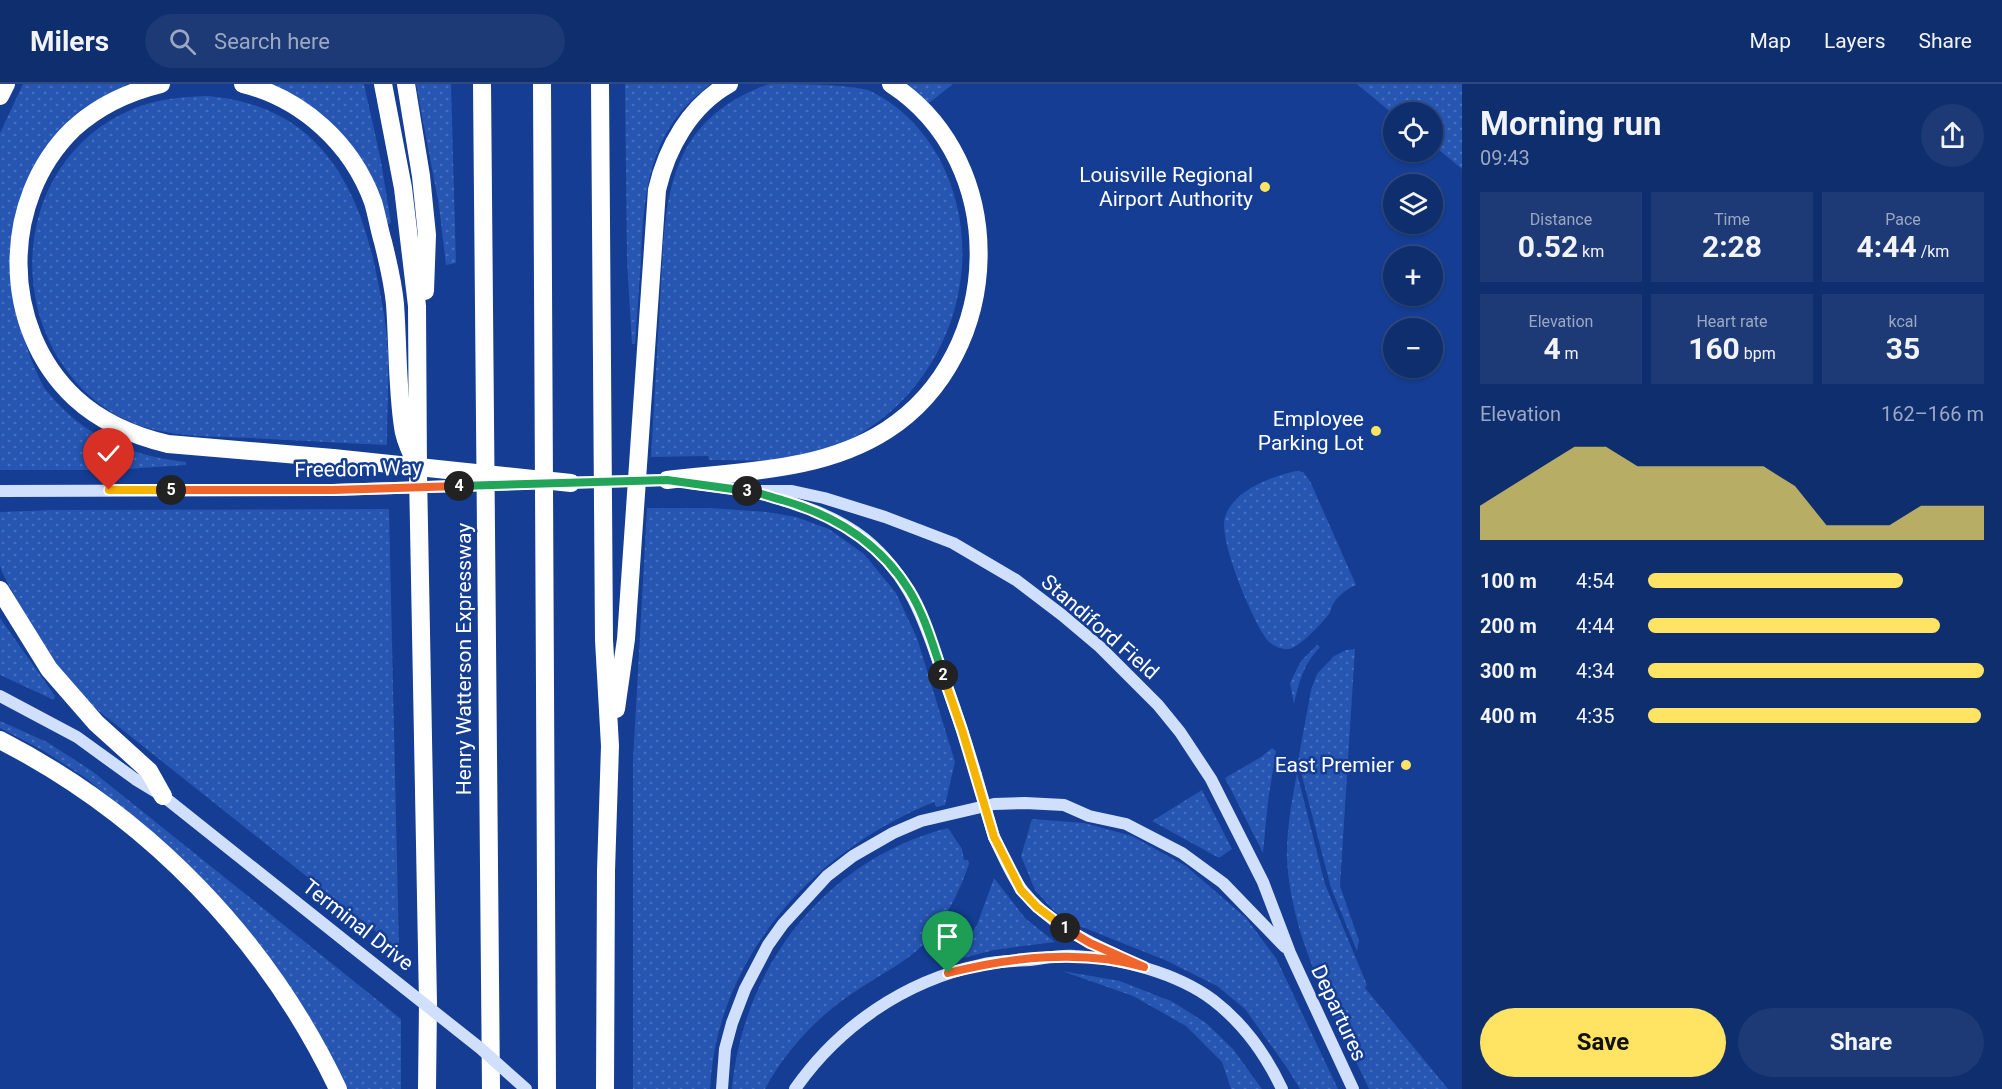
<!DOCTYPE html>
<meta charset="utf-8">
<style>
body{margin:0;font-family:Roboto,sans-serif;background:#1d3a76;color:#f1f3f6;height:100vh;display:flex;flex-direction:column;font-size:22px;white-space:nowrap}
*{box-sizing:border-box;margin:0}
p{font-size:20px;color:#9ba8c2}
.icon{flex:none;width:33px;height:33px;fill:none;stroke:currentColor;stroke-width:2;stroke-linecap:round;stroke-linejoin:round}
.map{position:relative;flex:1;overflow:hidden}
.side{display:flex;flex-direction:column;background:#0f2e6e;width:540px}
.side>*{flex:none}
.tools{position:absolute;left:1383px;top:18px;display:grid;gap:12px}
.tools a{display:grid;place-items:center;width:60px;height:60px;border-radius:50%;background:#0f2e6e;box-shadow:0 2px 4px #0004,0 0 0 2px #2f4a81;font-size:30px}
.pin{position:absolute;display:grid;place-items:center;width:51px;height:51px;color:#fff;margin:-62px -26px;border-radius:50% 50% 50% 0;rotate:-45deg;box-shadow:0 0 6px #0007}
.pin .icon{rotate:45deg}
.km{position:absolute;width:30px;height:30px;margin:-15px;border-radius:50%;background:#222;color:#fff;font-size:16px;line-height:30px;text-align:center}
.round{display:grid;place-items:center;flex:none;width:63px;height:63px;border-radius:32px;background:#1d3a76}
.headline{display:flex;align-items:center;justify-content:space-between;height:102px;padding:0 18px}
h1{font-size:33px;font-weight:700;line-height:45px}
.stats{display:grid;grid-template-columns:repeat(3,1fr);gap:9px;height:102px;padding:6px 18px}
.stats div{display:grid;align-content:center;border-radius:0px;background:#1d3a76;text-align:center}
.stats b{font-size:30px;font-weight:700}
.stats small{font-size:16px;font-weight:400}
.stats p{font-size:16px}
.chart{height:168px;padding:12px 18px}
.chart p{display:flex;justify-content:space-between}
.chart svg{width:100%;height:108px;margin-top:6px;fill:#ffe362;opacity:.7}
.button{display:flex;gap:12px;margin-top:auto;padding:12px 18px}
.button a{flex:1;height:69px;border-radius:36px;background:#ffe362;color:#111;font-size:24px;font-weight:700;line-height:69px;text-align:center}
.button a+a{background:#1d3a76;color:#f1f3f6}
ul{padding:0 18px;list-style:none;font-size:20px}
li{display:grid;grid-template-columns:96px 72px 1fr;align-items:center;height:45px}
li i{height:15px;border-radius:8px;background:#ffe362}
header{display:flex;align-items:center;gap:36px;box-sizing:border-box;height:84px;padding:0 30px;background:#0f2e6e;border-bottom:2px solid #2f4a81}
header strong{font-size:28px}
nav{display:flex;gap:33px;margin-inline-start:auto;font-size:21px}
.search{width:420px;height:54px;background:#1d3a76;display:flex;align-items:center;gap:15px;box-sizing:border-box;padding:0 21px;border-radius:33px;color:#9ba8c2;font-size:22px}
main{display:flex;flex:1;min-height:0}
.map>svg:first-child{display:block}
.grass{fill:url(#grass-dots)}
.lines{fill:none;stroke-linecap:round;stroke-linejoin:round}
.secondary{stroke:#d0dffc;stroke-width:12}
.motorway{stroke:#fff;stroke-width:18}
.secondary-bridge{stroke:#d0dffc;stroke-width:12}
.motorway-bridge{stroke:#fff;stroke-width:18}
.split-1-casing{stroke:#fff;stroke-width:12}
.split-2-casing{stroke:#fff;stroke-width:12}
.split-3-casing{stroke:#fff;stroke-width:12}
.split-4-casing{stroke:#fff;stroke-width:12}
.split-5-casing{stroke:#fff;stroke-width:12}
.split-6-casing{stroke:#fff;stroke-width:12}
.split-1{stroke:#f0652b;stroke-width:8}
.split-2{stroke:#f5b400;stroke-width:8}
.split-3{stroke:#22a559;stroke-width:8}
.split-4{stroke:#22a559;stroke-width:8}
.split-5{stroke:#f0652b;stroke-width:8}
.split-6{stroke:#f5b400;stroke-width:8}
.poi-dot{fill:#ffe362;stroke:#143d93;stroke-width:2}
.labels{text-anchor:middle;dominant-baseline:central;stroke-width:5;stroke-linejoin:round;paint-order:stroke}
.poi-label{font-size:21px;fill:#fff;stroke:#143d93;text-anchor:end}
.street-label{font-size:21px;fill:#fff;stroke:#143d93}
</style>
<header>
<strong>Milers</strong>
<div class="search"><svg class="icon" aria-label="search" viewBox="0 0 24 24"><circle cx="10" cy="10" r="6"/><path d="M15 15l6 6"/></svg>Search here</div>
<nav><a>Map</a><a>Layers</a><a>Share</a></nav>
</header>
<main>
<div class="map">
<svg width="1462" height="1005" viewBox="0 0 1462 1005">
<defs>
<pattern id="grass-dots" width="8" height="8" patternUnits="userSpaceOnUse" patternTransform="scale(1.5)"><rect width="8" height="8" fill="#2656b2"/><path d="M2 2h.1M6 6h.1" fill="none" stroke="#476fbe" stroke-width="1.8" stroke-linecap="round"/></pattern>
</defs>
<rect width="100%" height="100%" fill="#143d93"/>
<g class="grass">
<path d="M23,0H128C108,10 87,20 70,35C0,106 0,222 45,305C59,322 76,339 96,350C124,366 154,375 186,378V381L113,386H0V49Z"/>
<path d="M271,0H364L381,77L391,139L388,140C369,72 335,30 271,0Z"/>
<polygon points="416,0 451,0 456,179 446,181 439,122"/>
<path d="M625,0H711C649,45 644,106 641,177C639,204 637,232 635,260H632L627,178Z"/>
<path d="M769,0C798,0 841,0 868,6C899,20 923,45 939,74C993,175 950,306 847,357C834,364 810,372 795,374C771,378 735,376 709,376L708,372L651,373C654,321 657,269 660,218C666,121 661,39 769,0Z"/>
<polygon points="887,0 953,0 929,19"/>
<polygon points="1357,0 1462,0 1462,85 1433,61 1432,28 1393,30"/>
<path d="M206,12C316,20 360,99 378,198C383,222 387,246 388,270C389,300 387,331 387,361C341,359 296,356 251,354C206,352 158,354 118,332C0,265 2,78 135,24C158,15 181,13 206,12Z"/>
<path d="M1296,387L1303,388L1310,397L1356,501C1348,504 1336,513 1332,522C1331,524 1331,527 1329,530C1324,537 1298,565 1289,565C1281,566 1273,562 1268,557C1253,538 1218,456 1225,433C1234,406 1270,393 1296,387Z"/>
<path d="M647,424H710L767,428L796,433L829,445L864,470L896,509L917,554L955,678L945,721L936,723L934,718C815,766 717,872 710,1005H633V676Z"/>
<polygon points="389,425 399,866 90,620 53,576 16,515 2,488 0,482 0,428 52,426"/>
<polygon points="0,534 55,612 54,616 0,591"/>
<path d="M1317,561L1320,563C1304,580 1299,597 1294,620L1290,599L1301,577Z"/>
<polygon points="1355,565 1340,802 1359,857 1357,867 1331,804 1298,677 1311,606 1317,590 1334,572 1346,566"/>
<polygon points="0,637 47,658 92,687 401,935 401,1005 346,1005 327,967 141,740 87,695 44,667 0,644"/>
<polygon points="1272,664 1276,667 1268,717 1263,769 1225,694 1261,673"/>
<path d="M1297,689L1325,800L1367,901L1365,904L1448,1005H1369C1335,931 1292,859 1287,776C1286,747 1292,717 1297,689Z"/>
<polygon points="1202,706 1232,765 1219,774 1152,737"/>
<polygon points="1032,735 1084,739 1132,752 1186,782 1246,834 1276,874 1338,1005 1300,1005 1287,984 1245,925 1217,902 1165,876 1072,839 1054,827 1035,806 1021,772"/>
<path d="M948,744L962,765L964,776H968L969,780C959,809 945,837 924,860C906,878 880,891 859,905C821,929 786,965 765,1005H732C743,881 827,775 948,744Z"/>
<polygon points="994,794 1025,834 1055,858 994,866 940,880 962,863 977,841"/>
<polygon points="1062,887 1120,897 1173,918 1206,939 1233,965 1262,1005 1231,1005 1222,978 1186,942 1133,912"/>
</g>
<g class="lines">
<g class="secondary">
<polyline points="689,399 752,407 792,407 824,414 885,433 953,459 1016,496 1062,531 1100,563 1158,621 1180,648 1211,695 1263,798 1290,869 1353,1005"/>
<polyline points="0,407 333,406"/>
<path d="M766,411C801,421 836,432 865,455C910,492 925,538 943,591C955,624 966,657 976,691"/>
<polyline points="0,612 77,653 135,695 163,712 350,861"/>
<path d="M994,753C1003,771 1011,792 1023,807C1047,838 1084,856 1119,872"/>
<polyline points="722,1005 725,965 732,939 745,905 768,861 783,840 827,792 853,772 893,749 921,737 994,720 1025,719 1064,721 1089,732 1126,740 1182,769 1223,799 1285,863"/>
<path d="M795,1005C839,942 905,897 980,881C996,877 1014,877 1030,876C1045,874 1060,871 1075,872C1120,874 1177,889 1213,916C1243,939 1266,971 1282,1005"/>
</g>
<g class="motorway">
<path d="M161,0C128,8 98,22 73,45C0,116 0,244 75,314C101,338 134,352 168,360L333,374"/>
<path d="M243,0C303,15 352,60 373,118C377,131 379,145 383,158C388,178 393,199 395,220C398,261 397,303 403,343C404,353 409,364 413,373"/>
<polyline points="383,0 403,104 417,222 418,389 428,919 427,1005"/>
<polyline points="406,0 421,92 427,151 425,207"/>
<polyline points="482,0 491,1005"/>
<polyline points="542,0 547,1005"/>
<polyline points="600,0 604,556 610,662 606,787 605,1005"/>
<polyline points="0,12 6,0"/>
<path d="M667,396C741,387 822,388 887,346C1006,269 1011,78 891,0"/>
<polyline points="0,506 49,585 96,639 149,687 163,712"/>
<path d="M616,625L626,555L657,106C667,63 690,22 729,0"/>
<path d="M0,656C148,732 267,855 338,1005"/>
</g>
<g class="secondary-bridge">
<polyline points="565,399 667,396"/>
<polyline points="333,406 515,400"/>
<polyline points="976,691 994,753"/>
<polyline points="350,861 480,964 526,1005"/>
</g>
<polyline class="motorway-bridge" points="333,374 571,399"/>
</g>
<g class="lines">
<defs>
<path id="split-1" d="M948,889C1010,873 1083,865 1144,883L1090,859L1065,844"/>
<polyline id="split-2" points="943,591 962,646 994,753 1021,806 1037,823 1065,844"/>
<path id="split-3" d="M747,407C759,408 770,413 782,416C834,431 880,459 909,506C925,532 933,562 943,591"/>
<polyline id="split-4" points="459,402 667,396 747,407"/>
<polyline id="split-5" points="171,406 333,406 459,402"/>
<polyline id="split-6" points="109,406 171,406"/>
</defs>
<use href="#split-1" class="split-1-casing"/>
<use href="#split-2" class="split-2-casing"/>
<use href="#split-3" class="split-3-casing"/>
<use href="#split-4" class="split-4-casing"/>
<use href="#split-5" class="split-5-casing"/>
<use href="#split-6" class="split-6-casing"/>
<use href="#split-1" class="split-1"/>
<use href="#split-2" class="split-2"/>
<use href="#split-3" class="split-3"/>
<use href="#split-4" class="split-4"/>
<use href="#split-5" class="split-5"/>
<use href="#split-6" class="split-6"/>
</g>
<g class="poi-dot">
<circle cx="1265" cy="103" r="6"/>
<circle cx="1376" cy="347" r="6"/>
<circle cx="1406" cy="681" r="6"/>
</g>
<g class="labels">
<g class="poi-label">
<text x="1253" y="91">Louisville Regional<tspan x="1253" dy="24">Airport Authority</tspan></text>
<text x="1364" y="335">Employee<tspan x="1364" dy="24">Parking Lot</tspan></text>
<text x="1394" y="681">East Premier</text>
</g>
<g class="street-label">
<text transform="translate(358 385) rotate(-1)">Freedom Way</text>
<text transform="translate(1100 543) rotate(41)">Standiford Field</text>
<text transform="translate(464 575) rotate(-90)">Henry Watterson Expressway</text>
<text transform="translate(358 841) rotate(38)">Terminal Drive</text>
<text transform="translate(1339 929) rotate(65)">Departures</text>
</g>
</g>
</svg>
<div class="tools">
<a><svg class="icon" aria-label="locate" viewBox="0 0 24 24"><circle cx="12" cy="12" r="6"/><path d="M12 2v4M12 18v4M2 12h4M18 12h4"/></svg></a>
<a><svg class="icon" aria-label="layers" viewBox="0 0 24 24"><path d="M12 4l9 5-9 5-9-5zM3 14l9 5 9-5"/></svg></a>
<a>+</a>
<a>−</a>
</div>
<div class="pin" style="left:948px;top:889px;background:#1e9e55"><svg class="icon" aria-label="arrive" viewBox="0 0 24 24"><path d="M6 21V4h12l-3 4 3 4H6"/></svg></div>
<div class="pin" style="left:109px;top:406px;background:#d93025"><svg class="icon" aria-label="check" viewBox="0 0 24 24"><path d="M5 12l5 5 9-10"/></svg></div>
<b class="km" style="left:1065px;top:844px">1</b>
<b class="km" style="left:943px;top:591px">2</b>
<b class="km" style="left:747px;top:407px">3</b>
<b class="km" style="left:459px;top:402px">4</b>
<b class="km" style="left:171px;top:406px">5</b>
</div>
<section class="side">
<div class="headline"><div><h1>Morning run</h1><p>09:43</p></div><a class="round"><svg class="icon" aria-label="share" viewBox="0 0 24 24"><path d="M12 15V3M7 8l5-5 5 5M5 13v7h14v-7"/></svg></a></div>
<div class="stats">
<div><p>Distance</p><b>0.52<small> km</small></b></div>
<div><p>Time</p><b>2:28</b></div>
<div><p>Pace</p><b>4:44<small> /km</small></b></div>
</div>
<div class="stats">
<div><p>Elevation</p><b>4<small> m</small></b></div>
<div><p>Heart rate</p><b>160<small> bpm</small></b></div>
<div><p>kcal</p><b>35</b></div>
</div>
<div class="chart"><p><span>Elevation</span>162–166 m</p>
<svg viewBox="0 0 160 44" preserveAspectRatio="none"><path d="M0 44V30L10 22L20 14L30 6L40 6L50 14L60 14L70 14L80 14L90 14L100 22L110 38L120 38L130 38L140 30L150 30L160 30V44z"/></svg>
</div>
<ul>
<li><b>100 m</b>4:54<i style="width:76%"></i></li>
<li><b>200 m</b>4:44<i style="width:87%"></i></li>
<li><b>300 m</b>4:34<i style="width:100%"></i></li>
<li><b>400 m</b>4:35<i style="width:99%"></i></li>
</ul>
<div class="button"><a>Save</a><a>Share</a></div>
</section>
</main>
